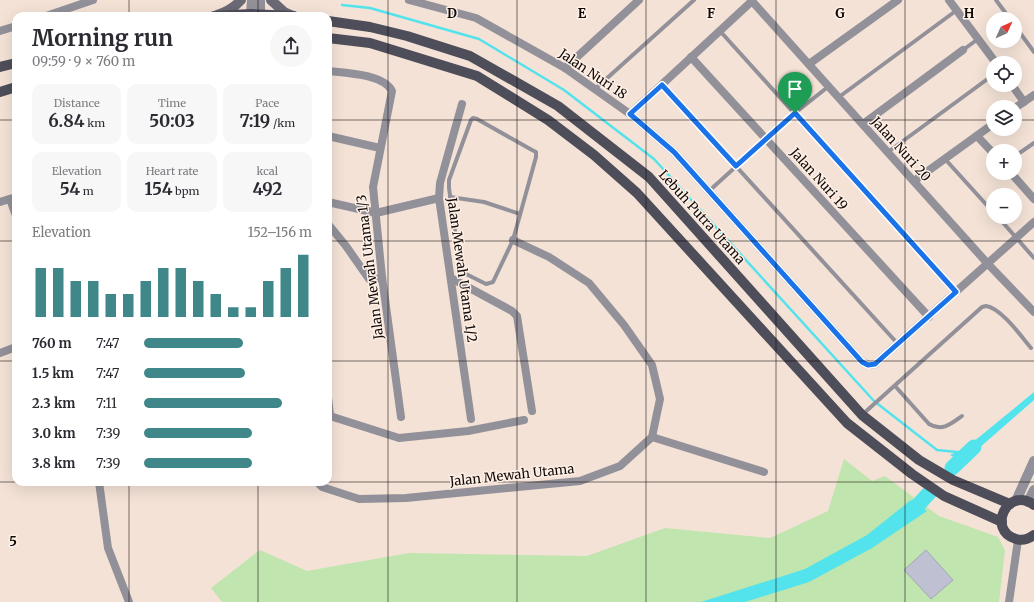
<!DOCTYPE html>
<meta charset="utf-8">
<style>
body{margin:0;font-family:Merriweather,serif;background:#f7f7f7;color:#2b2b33;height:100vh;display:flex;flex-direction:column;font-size:15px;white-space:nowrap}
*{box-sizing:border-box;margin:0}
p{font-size:13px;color:#7c7c81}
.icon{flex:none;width:22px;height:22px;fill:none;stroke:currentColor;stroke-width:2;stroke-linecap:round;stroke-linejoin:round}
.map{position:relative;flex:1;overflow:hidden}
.drawer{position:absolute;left:12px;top:12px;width:320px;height:474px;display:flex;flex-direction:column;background:#fff;border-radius:12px;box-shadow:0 4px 16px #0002}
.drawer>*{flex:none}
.needle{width:26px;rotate:45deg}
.buttons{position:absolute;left:986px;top:12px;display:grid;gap:8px}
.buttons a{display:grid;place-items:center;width:36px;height:36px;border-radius:50%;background:#fff;box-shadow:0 4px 16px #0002;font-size:20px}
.pin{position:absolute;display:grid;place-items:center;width:34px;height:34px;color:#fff;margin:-41px -17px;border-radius:50% 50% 50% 0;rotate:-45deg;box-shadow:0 0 4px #0007}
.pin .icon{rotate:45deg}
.round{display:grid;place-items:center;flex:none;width:42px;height:42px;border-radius:21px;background:#f7f7f7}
.summary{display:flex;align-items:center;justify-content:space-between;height:68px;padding:0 20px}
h1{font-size:22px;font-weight:700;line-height:30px}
.metrics{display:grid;grid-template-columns:repeat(3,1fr);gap:6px;height:68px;padding:4px 20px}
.metrics div{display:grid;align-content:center;border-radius:10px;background:#f7f7f7;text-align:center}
.metrics b{font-size:17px;font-weight:700}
.metrics small{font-size:11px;font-weight:400}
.metrics p{font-size:11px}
.chart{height:112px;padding:8px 20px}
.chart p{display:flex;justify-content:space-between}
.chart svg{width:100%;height:72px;margin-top:4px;stroke:#3f8789;stroke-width:6}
ul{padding:0 20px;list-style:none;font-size:13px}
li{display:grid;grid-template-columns:64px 48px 1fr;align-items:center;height:30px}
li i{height:10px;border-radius:5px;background:#3f8789}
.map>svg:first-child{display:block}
.green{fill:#c0e5ae}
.water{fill:#52e3ed}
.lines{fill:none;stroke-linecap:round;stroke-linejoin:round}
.stream{stroke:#52e3ed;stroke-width:2.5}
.river{stroke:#52e3ed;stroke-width:15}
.building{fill:#bfc1d3;stroke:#a4a6b7}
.service{stroke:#929199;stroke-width:4}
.minor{stroke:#929199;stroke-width:8}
.tertiary{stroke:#929199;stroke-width:10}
.secondary{stroke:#6a6974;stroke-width:10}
.primary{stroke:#4e4d5a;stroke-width:10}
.route-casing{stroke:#fff;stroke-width:8}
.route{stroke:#1a73e8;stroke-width:5}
.grid{fill:none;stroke:#100a07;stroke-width:1;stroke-opacity:0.55}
.labels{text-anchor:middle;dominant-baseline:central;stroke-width:3;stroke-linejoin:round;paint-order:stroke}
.street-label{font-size:13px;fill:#100a07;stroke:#fff0e7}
.grid-label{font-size:13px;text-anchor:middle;font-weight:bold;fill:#100a07;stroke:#fff0e7;stroke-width:3;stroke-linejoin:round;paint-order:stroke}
</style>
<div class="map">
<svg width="1034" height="602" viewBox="0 0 1034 602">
<rect width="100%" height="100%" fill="#f4e2d6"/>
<polygon class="green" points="844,459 872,481 885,476 939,516 998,537 1005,550 999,602 222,602 211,588 260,550 307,571 409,553 587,556 665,528 770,538 828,511"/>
<g class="water">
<polygon points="1034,392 1034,400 963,462 950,455 967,447"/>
<polygon points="911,500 927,511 872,548 809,582 745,602 701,602 805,569 867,535"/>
</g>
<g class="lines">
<polyline class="stream" points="342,5 370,8 479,39 564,90 654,159 874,401 937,450 957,452 959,454"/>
<g class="river">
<polyline points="952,468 974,447"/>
<polyline points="902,517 918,505 930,492"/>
</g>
</g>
<polygon class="building" points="926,550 953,580 931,599 904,570"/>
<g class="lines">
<g class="service">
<polyline points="996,0 1010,19"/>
<polyline points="1015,26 1034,52"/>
<polyline points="720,31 956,292"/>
<polyline points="963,50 978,39"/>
<polyline points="662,85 898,344"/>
<polyline points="595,89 694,0"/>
<polyline points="839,97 957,10"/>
<polygon points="473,118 477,119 532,150 536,152 536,157 513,240 493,282 486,284 464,273 460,267 449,188 449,180 471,120"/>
<polyline points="888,152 993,75"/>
<polyline points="1015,156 1034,143"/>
<polyline points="945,159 993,212"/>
<polyline points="709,191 795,113 829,86"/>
<polyline points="450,197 484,202 520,214"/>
<polyline points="998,217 1034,258"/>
<path d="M895,386L929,424C942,432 951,424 962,416"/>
<path d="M863,414L982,307L986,306C1001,308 1021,336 1031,348"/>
</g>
<g class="minor">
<polyline points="409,0 476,18 565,68 630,114 674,152 862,362 869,365 875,364 1034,222"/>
<polyline points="751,0 988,264 1034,312"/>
<polyline points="949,0 996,63"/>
<polyline points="46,16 93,0"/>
<polyline points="0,31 16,26"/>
<polyline points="691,57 929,317"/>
<polyline points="809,64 898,0"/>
<polyline points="565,68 639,0"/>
<path d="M328,71C346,73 383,74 392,91L373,187L382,277L401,417"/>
<polyline points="1012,85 1024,102"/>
<polyline points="462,104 440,183 439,198 471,419"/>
<polyline points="1015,108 1034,95"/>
<polyline points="630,114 752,1"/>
<polyline points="863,124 963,50"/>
<polyline points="328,136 380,148"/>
<polyline points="977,136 993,153"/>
<polyline points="1011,173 1034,199"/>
<polyline points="914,181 993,124"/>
<polyline points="10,199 16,216"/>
<polyline points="0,202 16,197"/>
<polyline points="328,202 376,213 439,198"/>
<polyline points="328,224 346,246 369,279 374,280 382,277"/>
<polyline points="451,278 512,311 517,316 532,411"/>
<polyline points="0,353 16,347"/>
<polyline points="328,397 330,415 333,417 399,438 468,431 524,420"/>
<polyline points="652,437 764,472"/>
<polyline points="99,482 108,548 129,602"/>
<polyline points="317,482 322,487 359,499 406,498 580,481 620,466 652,437 660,399 652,365 624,325 589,283 549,257 513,240"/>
<polyline points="1009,602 1018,540"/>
</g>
<g class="tertiary">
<polyline points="251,14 252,0"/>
<polyline points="260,15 260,0"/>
<polyline points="1016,501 1034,461"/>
<polyline points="1028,502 1034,490"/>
</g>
<g class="secondary">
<polyline points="271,0 284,12 293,16"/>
<path d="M217,15C227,12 234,8 241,0"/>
</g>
<g class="primary">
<polyline points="214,16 251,14 294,16"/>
<polyline points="328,21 370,27 407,36 470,56 558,106 649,177 862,415 919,460 953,480 1010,504"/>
<polyline points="328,38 370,43 477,76 548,120 594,155 637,193 847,423 912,474 944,496 1002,522"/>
<polyline points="0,67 16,63"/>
<polyline points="0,92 16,87"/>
<path d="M1034,505C1008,485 986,530 1016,539C1023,541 1029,539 1034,535"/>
</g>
</g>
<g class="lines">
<defs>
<polygon id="route" points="662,85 736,166 795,113 956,292 875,364 868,365 862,362 674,152 630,114"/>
</defs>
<use href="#route" class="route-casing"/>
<use href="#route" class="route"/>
</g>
<path class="grid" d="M129,0V16M258,0V16M388,0V602M517,0V602M646,0V602M776,0V602M905,0V602M0,120H16M328,120H993M1015,120H1034M0,241H16M328,241H1034M0,361H16M328,361H1034M0,482H16M129,482V602M258,482V602M328,482H1034"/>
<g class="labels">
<g class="street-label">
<text transform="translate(593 74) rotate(34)">Jalan Nuri 18</text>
<text transform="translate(901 149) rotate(48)">Jalan Nuri 20</text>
<text transform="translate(819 179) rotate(48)">Jalan Nuri 19</text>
<text transform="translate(702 217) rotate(48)">Lebuh Putra Utama</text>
<text transform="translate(370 267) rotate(-97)">Jalan Mewah Utama 1/3</text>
<text transform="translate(462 270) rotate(82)">Jalan Mewah Utama 1/2</text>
<text transform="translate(512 475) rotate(-6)">Jalan Mewah Utama</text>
</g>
</g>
<g class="grid-label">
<text x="452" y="18">D</text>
<text x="582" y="18">E</text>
<text x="711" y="18">F</text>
<text x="840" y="18">G</text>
<text x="969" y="18">H</text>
<text x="13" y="546">5</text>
</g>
</svg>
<div class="buttons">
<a><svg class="needle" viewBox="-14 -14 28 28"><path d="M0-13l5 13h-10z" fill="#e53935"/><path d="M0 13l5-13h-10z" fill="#7c7c81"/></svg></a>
<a><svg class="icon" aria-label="locate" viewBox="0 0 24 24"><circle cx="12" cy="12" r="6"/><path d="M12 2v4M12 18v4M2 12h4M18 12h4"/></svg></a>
<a><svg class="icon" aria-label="layers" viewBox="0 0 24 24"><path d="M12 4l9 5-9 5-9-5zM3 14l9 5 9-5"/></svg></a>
<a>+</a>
<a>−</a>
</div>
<div class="pin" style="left:795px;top:113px;background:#1e9e55"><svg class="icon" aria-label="arrive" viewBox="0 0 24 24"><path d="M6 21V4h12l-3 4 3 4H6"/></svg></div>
<section class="drawer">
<div class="summary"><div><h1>Morning run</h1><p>09:59 · 9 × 760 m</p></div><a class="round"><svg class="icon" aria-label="share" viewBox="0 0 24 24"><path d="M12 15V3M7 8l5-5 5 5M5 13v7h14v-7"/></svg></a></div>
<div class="metrics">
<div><p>Distance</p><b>6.84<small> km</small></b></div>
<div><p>Time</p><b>50:03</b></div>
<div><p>Pace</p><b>7:19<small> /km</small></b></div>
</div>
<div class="metrics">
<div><p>Elevation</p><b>54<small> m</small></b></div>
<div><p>Heart rate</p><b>154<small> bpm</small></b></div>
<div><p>kcal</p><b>492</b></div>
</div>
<div class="chart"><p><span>Elevation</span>152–156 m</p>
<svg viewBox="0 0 160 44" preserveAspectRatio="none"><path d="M5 44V14M15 44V14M25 44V22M35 44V22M45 44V30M55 44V30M65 44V22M75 44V14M85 44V14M95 44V22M105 44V30M115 44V38M125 44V38M135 44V22M145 44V14M155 44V6"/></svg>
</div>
<ul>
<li><b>760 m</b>7:47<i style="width:59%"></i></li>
<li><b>1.5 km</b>7:47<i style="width:60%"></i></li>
<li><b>2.3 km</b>7:11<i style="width:82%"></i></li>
<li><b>3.0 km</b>7:39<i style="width:64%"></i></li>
<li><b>3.8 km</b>7:39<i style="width:64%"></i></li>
</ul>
</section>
</div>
